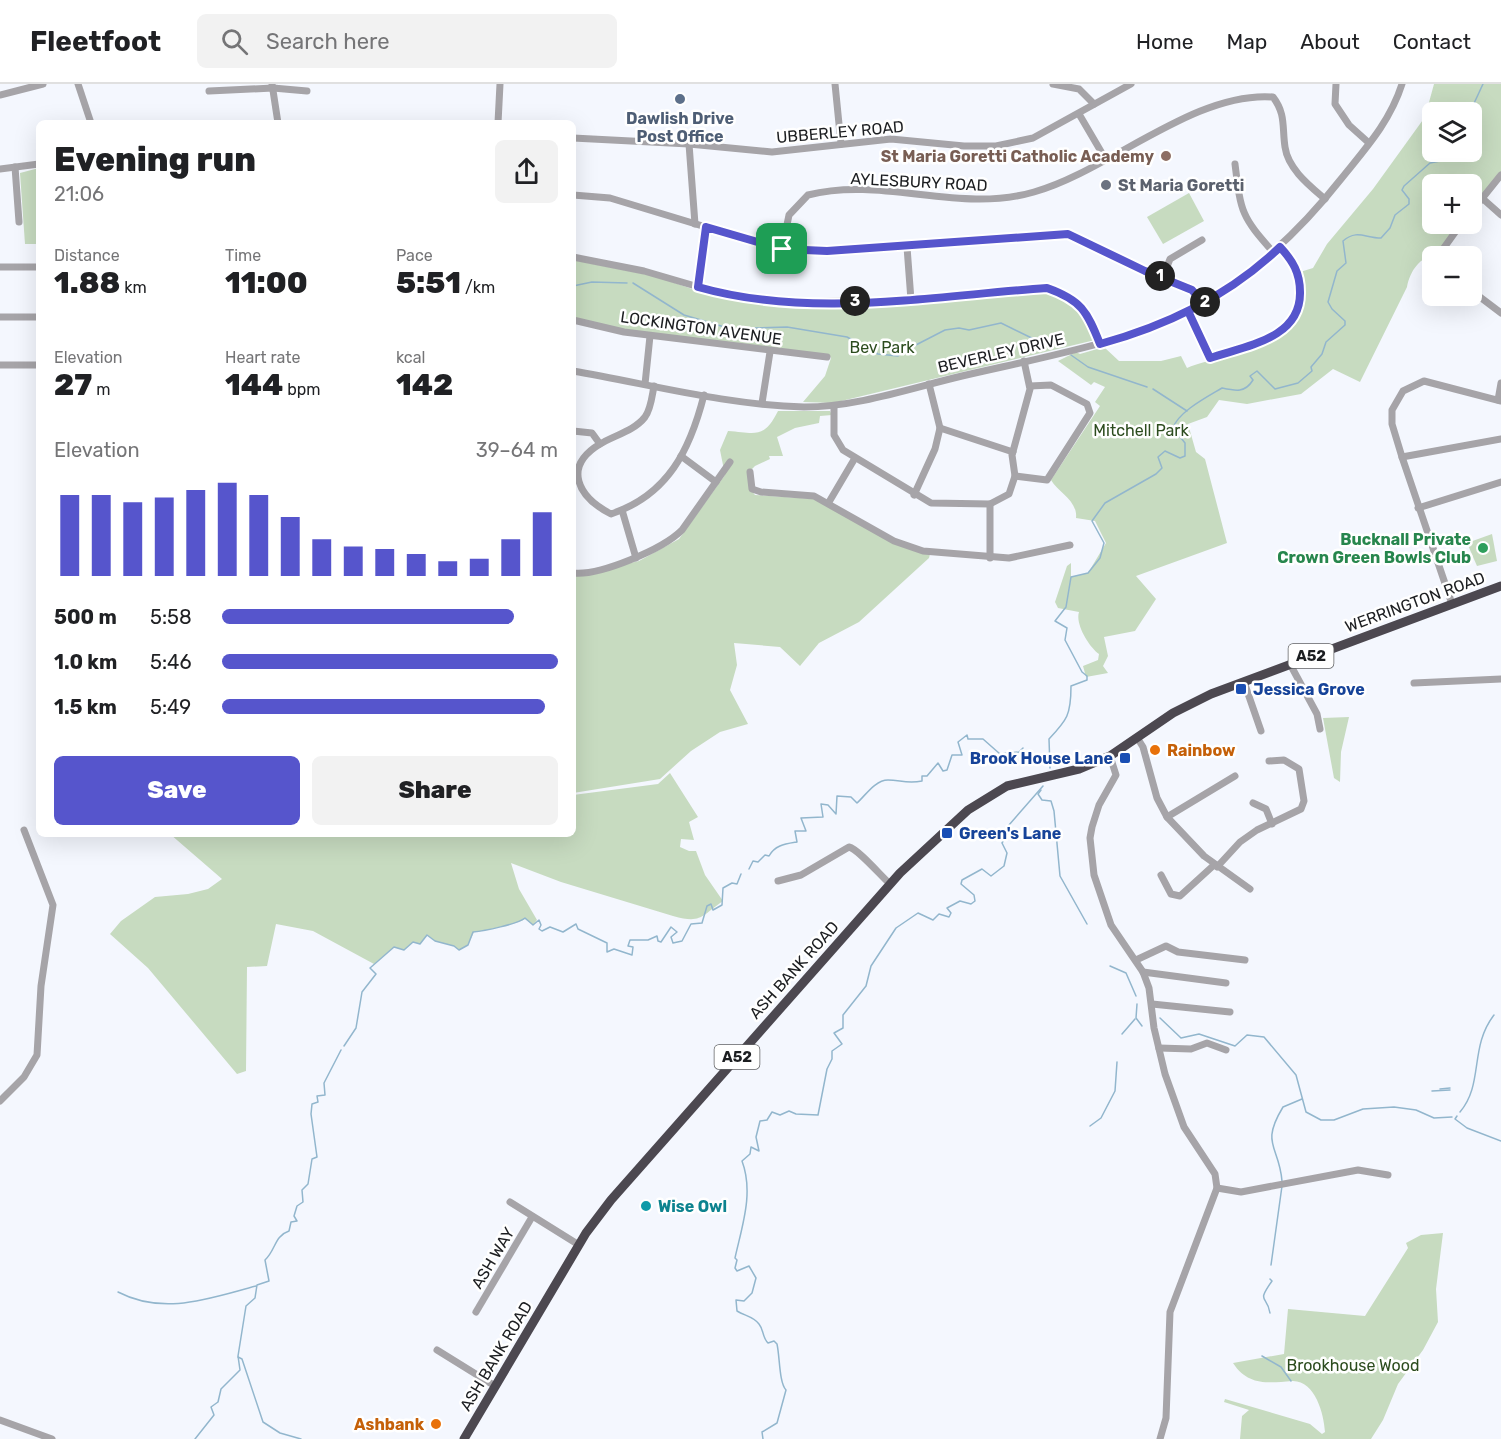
<!DOCTYPE html>
<meta charset="utf-8">
<style>
body{margin:0;font-family:Rubik,sans-serif;background:#f2f2f2;color:#202124;height:100vh;display:flex;flex-direction:column;font-size:22px;white-space:nowrap}
*{box-sizing:border-box;margin:0}
p{font-size:20px;color:#757577}
.icon{flex:none;width:33px;height:33px;fill:none;stroke:currentColor;stroke-width:2;stroke-linecap:round;stroke-linejoin:round}
.map{position:relative;flex:1;overflow:hidden}
.drawer{position:absolute;left:36px;top:36px;width:540px;height:717px;display:flex;flex-direction:column;background:#fff;border-radius:9px;box-shadow:0 6px 24px #0002}
.drawer>*{flex:none}
.tools{position:absolute;left:1422px;top:18px;display:grid;gap:12px}
.tools a{display:grid;place-items:center;width:60px;height:60px;border-radius:9px;background:#fff;box-shadow:0 6px 24px #0002;font-size:30px}
.pin{position:absolute;display:grid;place-items:center;width:51px;height:51px;color:#fff;margin:-26px;border-radius:12px;box-shadow:0 3px 9px #0006}
.km{position:absolute;width:30px;height:30px;margin:-15px;border-radius:50%;background:#222;color:#fff;font-size:16px;line-height:30px;text-align:center}
.round{display:grid;place-items:center;flex:none;width:63px;height:63px;border-radius:9px;background:#f2f2f2}
.headline{display:flex;align-items:center;justify-content:space-between;height:102px;padding:0 18px}
h1{font-size:33px;font-weight:800;line-height:45px}
.stats{display:grid;grid-template-columns:repeat(3,1fr);gap:9px;height:102px;padding:6px 18px}
.stats div{display:grid;align-content:center}
.stats b{font-size:30px;font-weight:800}
.stats small{font-size:16px;font-weight:400}
.stats p{font-size:16px}
.chart{height:168px;padding:12px 18px}
.chart p{display:flex;justify-content:space-between}
.chart svg{width:100%;height:108px;margin-top:6px;stroke:#5655cc;stroke-width:6}
.button{display:flex;gap:12px;margin-top:auto;padding:12px 18px}
.button a{flex:1;height:69px;border-radius:9px;background:#5655cc;color:#fff;font-size:24px;font-weight:800;line-height:69px;text-align:center}
.button a+a{background:#f2f2f2;color:#202124}
ul{padding:0 18px;list-style:none;font-size:20px}
li{display:grid;grid-template-columns:96px 72px 1fr;align-items:center;height:45px}
li i{height:15px;border-radius:8px;background:#5655cc}
header{display:flex;align-items:center;gap:36px;box-sizing:border-box;height:84px;padding:0 30px;background:#fff;border-bottom:2px solid #e0e0e0}
header strong{font-size:28px}
nav{display:flex;gap:33px;margin-inline-start:auto;font-size:21px}
.search{width:420px;height:54px;background:#f2f2f2;display:flex;align-items:center;gap:15px;box-sizing:border-box;padding:0 21px;border-radius:9px;color:#757577;font-size:22px}
.map>svg:first-child{display:block}
.green{fill:#c7dbc0;fill-rule:evenodd}
.lines{fill:none;stroke-linecap:round;stroke-linejoin:round}
.stream{stroke:#92b6cd;stroke-width:1.5}
.minor{stroke:#a6a4a8;stroke-width:7}
.highway{stroke:#4c4850;stroke-width:9}
.route-casing{stroke:#fff;stroke-width:12}
.route{stroke:#5655cc;stroke-width:8}
.service-dot{fill:#5c6f8a;stroke:#fff;stroke-width:2}
.education-dot{fill:#8d6e63;stroke:#fff;stroke-width:2}
.worship-dot{fill:#6b7280;stroke:#fff;stroke-width:2}
.leisure-dot{fill:#2e9e5b;stroke:#fff;stroke-width:2}
.transit-dot{fill:#1a4fb4;stroke:#fff;stroke-width:2}
.food-dot{fill:#e8710a;stroke:#fff;stroke-width:2}
.culture-dot{fill:#0f9aa8;stroke:#fff;stroke-width:2}
.labels{text-anchor:middle;dominant-baseline:central;stroke-width:5;stroke-linejoin:round;paint-order:stroke}
.shield{fill:#fff;stroke:#606264;stroke-width:1.5}
.shield-label{font-size:15px;font-weight:bold;fill:#1c1e21}
.service-label{font-size:16px;font-weight:bold;fill:#4e5e75;stroke:#fff}
.street-label{font-size:16px;fill:#1c1e21;stroke:#fff}
.education-label{font-size:16px;font-weight:bold;fill:#785e54;stroke:#fff;text-anchor:end}
.worship-label{font-size:16px;font-weight:bold;fill:#5b616d;stroke:#fff;text-anchor:start}
.park-label{font-size:16px;fill:#2c4c1e;stroke:#fff}
.leisure-label{font-size:16px;font-weight:bold;fill:#27864d;stroke:#fff;text-anchor:end}
.transit-label{font-size:16px;font-weight:bold;fill:#164399;stroke:#fff;text-anchor:start}
.food-label{font-size:16px;font-weight:bold;fill:#c56008;stroke:#fff;text-anchor:start}
.culture-label{font-size:16px;font-weight:bold;fill:#0d838f;stroke:#fff;text-anchor:start}
</style>
<header>
<strong>Fleetfoot</strong>
<div class="search"><svg class="icon" aria-label="search" viewBox="0 0 24 24"><circle cx="10" cy="10" r="6"/><path d="M15 15l6 6"/></svg>Search here</div>
<nav><a>Home</a><a>Map</a><a>About</a><a>Contact</a></nav>
</header>
<div class="map">
<svg width="1501" height="1355" viewBox="0 0 1501 1355">
<rect width="100%" height="100%" fill="#f4f7fe"/>
<g class="green">
<path d="M1434,0H1501V89L1472,125V100H1432V140H1460L1437,171C1420,172 1410,187 1407,203L1360,298L1333,285L1301,310L1247,320L1219,316L1207,333L1188,340L1196,368L1205,375L1227,459L1136,492L1156,515L1135,547L1104,553L1108,572L1103,582L1108,589L1086,593L1083,582L1098,576L1099,570C1089,563 1075,540 1079,528L1058,524L1055,518L1067,482L1071,479V493L1088,489L1106,459L1095,437L1076,434C1078,417 1058,408 1051,396L1100,322L1095,318L1105,303L1094,298L1091,301L1058,277L1076,268L1080,270L1104,263L1119,277H1161L1181,272L1187,284C1218,272 1284,262 1299,230C1305,216 1302,202 1300,188L1313,184L1327,160L1373,105L1425,33ZM1432,28H1472V68H1432Z"/>
<polygon points="39,84 39,160 25,160 20,89"/>
<polygon points="1189,109 1204,137 1163,160 1147,133"/>
<polygon points="573,176 654,192 716,213 786,221 933,217 1035,206 1059,210 1076,221 1086,233 1095,256 833,319 803,318 825,292 831,274 829,271 640,249 573,235"/>
<path d="M778,327H830L832,331L820,332L819,339L795,344L777,353L783,372H769L770,375L755,382L750,387L751,406L755,411L815,415L889,457L930,470L929,474L859,538L819,559L800,582L780,563L734,559L737,581L730,606L748,640L720,648L691,667L660,695L573,709V492L639,477L679,455L725,391L720,366L728,347C756,349 764,355 778,327Z"/>
<polygon points="1492,450 1497,477 1477,482 1467,459"/>
<polygon points="1349,633 1341,668 1340,698 1334,694 1323,634"/>
<path d="M670,689L698,733L689,738L694,756L681,755L680,763L689,767H696L705,791L723,817C701,832 702,840 673,832L561,798L511,779L519,805L537,836L533,841L525,835C517,840 484,847 474,848L468,861L459,866L454,862L435,857L427,851L420,860L413,858L404,866L394,863L374,880L313,847L276,840L267,882L247,883L246,987L237,990L148,884L110,850L121,837L155,813L188,810L208,805L222,795L170,750H573V711L658,700Z"/>
<path d="M1443,1149L1436,1205L1438,1238L1423,1266L1398,1300L1383,1336L1371,1355H1240L1242,1332L1249,1326L1224,1318L1225,1315L1310,1340L1322,1350L1325,1348C1324,1330 1315,1296 1292,1297C1268,1299 1248,1302 1233,1279L1284,1270L1288,1225L1365,1232L1408,1164L1406,1159L1421,1151Z"/>
</g>
<g class="lines">
<g class="stream">
<polyline points="1470,28 1483,0"/>
<polyline points="633,199 684,231 738,247 747,245"/>
<polyline points="573,202 592,198 627,199"/>
<polyline points="753,244 787,243 847,253 878,270 898,272 907,263 910,264 945,246 959,244 969,246 1001,239 1048,262"/>
<polyline points="1071,271 1088,283 1147,303"/>
<polyline points="1153,305 1187,327"/>
<path d="M1050,684L1049,655C1067,636 1071,631 1071,602L1087,596V592L1082,588L1065,556L1067,544L1055,537L1066,523L1071,493L1088,489L1100,474L1104,459L1092,437L1105,419L1156,390L1162,384L1158,373L1165,367L1180,374L1185,372V359L1173,344C1178,328 1207,313 1222,304C1236,307 1245,309 1253,296L1250,292L1257,287L1275,305L1298,299L1312,287L1311,283L1322,270L1326,258L1345,241V237L1332,225L1328,218L1337,187L1346,179L1343,157C1357,145 1365,154 1381,154L1390,144L1395,131L1409,120V115L1402,106L1404,102L1430,79L1440,77L1446,68"/>
<polyline points="1041,706 1038,710 1042,716 1051,717 1054,727 1060,792 1087,840"/>
<path d="M749,785L753,777L758,778L765,771L769,772C775,761 785,760 797,758L795,747H806L801,734L823,733L821,720L828,721L836,730L837,712L851,713L857,719C865,712 875,696 888,696C900,696 907,700 922,697V692H927L938,679L943,687L947,686L952,671H962L958,658L967,651L968,655H983L1000,670L1019,668L1023,664"/>
<polyline points="1110,882 1126,889 1136,912"/>
<polyline points="1137,920 1136,934 1142,942"/>
<polyline points="1160,934 1181,954 1199,950 1235,962 1247,951 1264,953 1296,991 1306,1028 1321,1036 1334,1036 1363,1025 1394,1023 1416,1026 1434,1034 1452,1033"/>
<polyline points="1122,950 1135,935"/>
<path d="M344,962L356,944L362,908L376,890L370,884L394,863L404,866L413,858L420,860L427,851L435,857L454,862L459,866L468,861L473,848C484,847 518,840 525,834L533,841L539,836L541,841L539,845L542,847L550,843L563,848L576,840L578,845L607,859V868L614,865L632,871L633,863L628,862L630,856H648L657,852L658,857L661,858L671,843L677,848L671,853L673,859L682,857L691,840L702,839L707,822L711,820L713,826L722,821L723,804L732,799L737,800L741,790"/>
<polyline points="1440,1005 1450,1004"/>
<polyline points="1432,1007 1450,1006"/>
<path d="M1460,1028C1484,1000 1469,963 1494,931"/>
<polyline points="1457,1032 1455,1035 1467,1044 1501,1057"/>
<polyline points="1090,1042 1101,1034 1115,1007 1117,978"/>
<path d="M1282,1097C1279,1061 1260,1061 1283,1023L1302,1015"/>
<polyline points="1271,1181 1282,1102"/>
<path d="M1270,1195L1272,1197C1256,1220 1267,1210 1270,1229"/>
<path d="M118,1208C164,1232 210,1214 256,1202"/>
<polyline points="1262,1272 1281,1283 1291,1297"/>
<polyline points="238,1273 242,1275 263,1338 280,1349 301,1355"/>
<path d="M195,1355L214,1331L211,1323L218,1318L221,1305L240,1286L238,1272L246,1222L255,1214L257,1201L269,1197L265,1176C276,1166 274,1152 289,1147L291,1138L297,1137L294,1132L297,1122L303,1118L302,1106L308,1100L312,1075L317,1073L311,1030L312,1020L318,1018L317,1012L325,1011L324,999L341,966"/>
<path d="M763,1355L762,1348L777,1339L786,1306C779,1298 780,1274 777,1260L774,1257L768,1259C762,1253 764,1246 759,1240C753,1232 745,1232 737,1227L736,1216L744,1217L752,1209L756,1194L749,1182L737,1187L735,1184L737,1176L735,1174C742,1142 754,1109 742,1077L750,1070L751,1063L759,1067L756,1053L760,1037L767,1036L772,1028L780,1031L789,1027L796,1030L818,1031L827,985L832,975V967L842,960L834,949L843,944V931L866,902L871,882L896,844L918,829L933,836L939,830L949,833L951,829L947,824L960,817L971,820L975,817L974,811L961,800L962,796L982,785L991,792L1004,782L1007,769L1002,759L1008,749L1009,741L1043,702"/>
</g>
<g class="minor">
<polyline points="78,0 91,39"/>
<polyline points="272,0 278,39"/>
<polyline points="835,0 841,60"/>
<polyline points="1053,0 1079,5 1094,20"/>
<polyline points="1336,0 1335,20 1349,41 1369,59"/>
<polyline points="209,7 273,4 307,7"/>
<polyline points="0,11 43,0"/>
<polyline points="1079,30 1106,76"/>
<polyline points="498,39 500,0"/>
<polyline points="573,54 689,60 772,68 891,55 964,62 996,62 1033,54 1131,0"/>
<polyline points="689,60 695,140"/>
<path d="M1235,80C1241,129 1241,132 1274,169"/>
<polyline points="15,83 19,138"/>
<polyline points="0,85 39,80"/>
<polyline points="573,111 610,114 765,161 815,168 1068,150 1145,187 1192,205 1204,219"/>
<polyline points="1482,114 1501,131"/>
<polyline points="1472,127 1501,91"/>
<polyline points="907,163 911,216"/>
<path d="M782,165L789,131L808,111C883,92 959,130 1034,108C1109,87 1194,7 1273,13C1286,30 1282,43 1285,63C1288,85 1310,102 1325,115"/>
<polyline points="1438,172 1461,140"/>
<path d="M573,173L644,187L716,208L790,218L911,216L1047,204C1081,216 1087,227 1100,260"/>
<polyline points="0,183 39,183"/>
<polyline points="1163,193 1170,175 1202,156"/>
<polyline points="698,203 706,143"/>
<polyline points="1472,207 1501,229"/>
<path d="M1188,227L1210,274C1245,262 1301,255 1300,208C1300,189 1293,176 1280,163"/>
<polyline points="0,233 39,233"/>
<polyline points="573,236 624,248 827,273"/>
<polyline points="0,281 39,281"/>
<path d="M573,287C649,300 726,321 804,323C857,323 911,304 962,292C1018,279 1075,268 1129,251C1217,224 1285,166 1341,95C1365,65 1390,38 1402,0"/>
<polyline points="645,300 650,252"/>
<path d="M654,302C652,312 651,325 645,333C634,347 615,351 600,360C562,383 578,413 611,430C668,411 690,366 704,311"/>
<polyline points="1498,316 1501,299"/>
<polyline points="762,319 770,268"/>
<polyline points="834,322 834,351 843,366 931,419 990,420 1009,410 1015,392 1012,371 1030,305 1024,277"/>
<polyline points="940,344 1013,368"/>
<polyline points="573,347 592,349 600,360"/>
<polyline points="681,372 716,398"/>
<polyline points="1402,373 1501,355"/>
<polyline points="750,388 752,405 761,408 814,412 894,457 923,467 1009,474 1070,461"/>
<polyline points="1015,392 1047,396 1090,329 1087,320 1051,301 1030,302"/>
<polyline points="914,411 935,365 940,344 929,300"/>
<polyline points="829,418 855,374"/>
<polyline points="1418,424 1501,398"/>
<polyline points="622,426 636,474"/>
<polyline points="990,474 990,420"/>
<path d="M573,489C600,492 663,465 682,446L730,378"/>
<polyline points="1452,520 1402,373 1392,340 1392,326 1403,307 1424,297 1501,317"/>
<polyline points="1290,580 1317,630 1320,645"/>
<polyline points="1244,598 1261,647"/>
<polyline points="1414,599 1501,595"/>
<polyline points="1138,655 1143,663 1157,714 1167,733 1204,772 1250,805"/>
<polyline points="1110,672 1116,691 1099,721 1092,743 1090,754 1094,791 1111,841 1143,888 1149,904 1154,944 1165,990 1184,1043 1215,1090 1217,1104 1170,1228 1166,1334 1160,1355"/>
<polyline points="1253,719 1266,725 1272,740"/>
<polyline points="1167,733 1235,692"/>
<polyline points="1217,783 1240,758 1257,746 1301,725 1304,717 1299,685 1284,676 1269,677"/>
<polyline points="1161,791 1171,810 1180,812 1214,781"/>
<path d="M778,797L801,791L849,763C858,765 881,792 890,800"/>
<polyline points="1136,876 1166,862 1178,868 1245,876"/>
<polyline points="1143,888 1226,899"/>
<polyline points="1152,920 1230,928"/>
<polyline points="1159,964 1191,965 1207,959 1226,966"/>
<polyline points="0,1017 24,993 37,971 41,902 53,821 24,746"/>
<polyline points="1217,1104 1241,1108 1358,1086 1388,1091"/>
<polyline points="510,1118 579,1161"/>
<polyline points="476,1228 532,1133"/>
<polyline points="437,1266 495,1302"/>
<polyline points="0,1336 52,1355"/>
</g>
<polyline class="highway" points="464,1355 586,1149 611,1116 900,789 968,726 1007,702 1079,685 1110,672 1173,629 1211,610 1501,502"/>
</g>
<g class="lines">
<defs>
<path id="route" d="M782,165L827,167L1068,150L1145,187L1192,206L1203,219L1188,227L1210,274C1245,262 1301,255 1300,208C1300,189 1293,177 1280,163C1230,211 1166,242 1100,260C1087,227 1081,216 1047,204C932,212 810,235 698,203L706,143L782,165"/>
</defs>
<use href="#route" class="route-casing"/>
<use href="#route" class="route"/>
</g>
<circle class="service-dot" cx="680" cy="15" r="6"/>
<circle class="education-dot" cx="1166" cy="72" r="6"/>
<circle class="worship-dot" cx="1106" cy="101" r="6"/>
<circle class="leisure-dot" cx="1483" cy="464" r="6"/>
<g class="transit-dot">
<rect x="1235" y="599" width="12" height="12" rx="3"/>
<rect x="1119" y="668" width="12" height="12" rx="3"/>
<rect x="941" y="743" width="12" height="12" rx="3"/>
</g>
<g class="food-dot">
<circle cx="1155" cy="666" r="6"/>
<circle cx="436" cy="1340" r="6"/>
</g>
<circle class="culture-dot" cx="646" cy="1122" r="6"/>
<g class="labels">
<g class="shield">
<rect x="1288.5" y="560" width="45" height="24" rx="4.5"/>
<rect x="714.5" y="961" width="45" height="24" rx="4.5"/>
</g>
<g class="shield-label">
<text x="1311" y="572">A52</text>
<text x="737" y="973">A52</text>
</g>
<g class="service-label">
<text x="680" y="34">Dawlish Drive<tspan x="680" dy="18">Post Office</tspan></text>
</g>
<g class="street-label">
<text transform="translate(840 48) rotate(-5)">UBBERLEY ROAD</text>
<text transform="translate(919 98) rotate(3)">AYLESBURY ROAD</text>
<text transform="translate(701 244) rotate(8)">LOCKINGTON AVENUE</text>
<text transform="translate(1001 269) rotate(-13)">BEVERLEY DRIVE</text>
<text transform="translate(1415 518) rotate(-20)">WERRINGTON ROAD</text>
<text transform="translate(794 886) rotate(-48)">ASH BANK ROAD</text>
<text transform="translate(493 1174) rotate(-59)">ASH WAY</text>
<text transform="translate(496 1272) rotate(-59)">ASH BANK ROAD</text>
</g>
<g class="education-label">
<text x="1154" y="72">St Maria Goretti Catholic Academy</text>
</g>
<g class="worship-label">
<text x="1118" y="101">St Maria Goretti</text>
</g>
<g class="park-label">
<text x="882" y="263">Bev Park</text>
<text x="1141" y="346">Mitchell Park</text>
<text x="1353" y="1281">Brookhouse Wood</text>
</g>
<g class="leisure-label">
<text x="1471" y="455">Bucknall Private<tspan x="1471" dy="18">Crown Green Bowls Club</tspan></text>
</g>
<g class="transit-label">
<text x="1253" y="605">Jessica Grove</text>
<text x="1113" y="674" text-anchor="end">Brook House Lane</text>
<text x="959" y="749">Green's Lane</text>
</g>
<g class="food-label">
<text x="1167" y="666">Rainbow</text>
<text x="424" y="1340" text-anchor="end">Ashbank</text>
</g>
<g class="culture-label">
<text x="658" y="1122">Wise Owl</text>
</g>
</g>
</svg>
<div class="tools">
<a><svg class="icon" aria-label="layers" viewBox="0 0 24 24"><path d="M12 4l9 5-9 5-9-5zM3 14l9 5 9-5"/></svg></a>
<a>+</a>
<a>−</a>
</div>
<div class="pin" style="left:782px;top:165px;background:#1e9e55"><svg class="icon" aria-label="arrive" viewBox="0 0 24 24"><path d="M6 21V4h12l-3 4 3 4H6"/></svg></div>
<b class="km" style="left:1160px;top:192px">1</b>
<b class="km" style="left:1205px;top:218px">2</b>
<b class="km" style="left:855px;top:217px">3</b>
<section class="drawer">
<div class="headline"><div><h1>Evening run</h1><p>21:06</p></div><a class="round"><svg class="icon" aria-label="share" viewBox="0 0 24 24"><path d="M12 15V3M7 8l5-5 5 5M5 13v7h14v-7"/></svg></a></div>
<div class="stats">
<div><p>Distance</p><b>1.88<small> km</small></b></div>
<div><p>Time</p><b>11:00</b></div>
<div><p>Pace</p><b>5:51<small> /km</small></b></div>
</div>
<div class="stats">
<div><p>Elevation</p><b>27<small> m</small></b></div>
<div><p>Heart rate</p><b>144<small> bpm</small></b></div>
<div><p>kcal</p><b>142</b></div>
</div>
<div class="chart"><p><span>Elevation</span>39–64 m</p>
<svg viewBox="0 0 160 44" preserveAspectRatio="none"><path d="M5 44V11M15 44V11M25 44V14M35 44V12M45 44V9M55 44V6M65 44V11M75 44V20M85 44V29M95 44V32M105 44V33M115 44V35M125 44V38M135 44V37M145 44V29M155 44V18"/></svg>
</div>
<ul>
<li><b>500 m</b>5:58<i style="width:87%"></i></li>
<li><b>1.0 km</b>5:46<i style="width:100%"></i></li>
<li><b>1.5 km</b>5:49<i style="width:96%"></i></li>
</ul>
<div class="button"><a>Save</a><a>Share</a></div>
</section>
</div>
